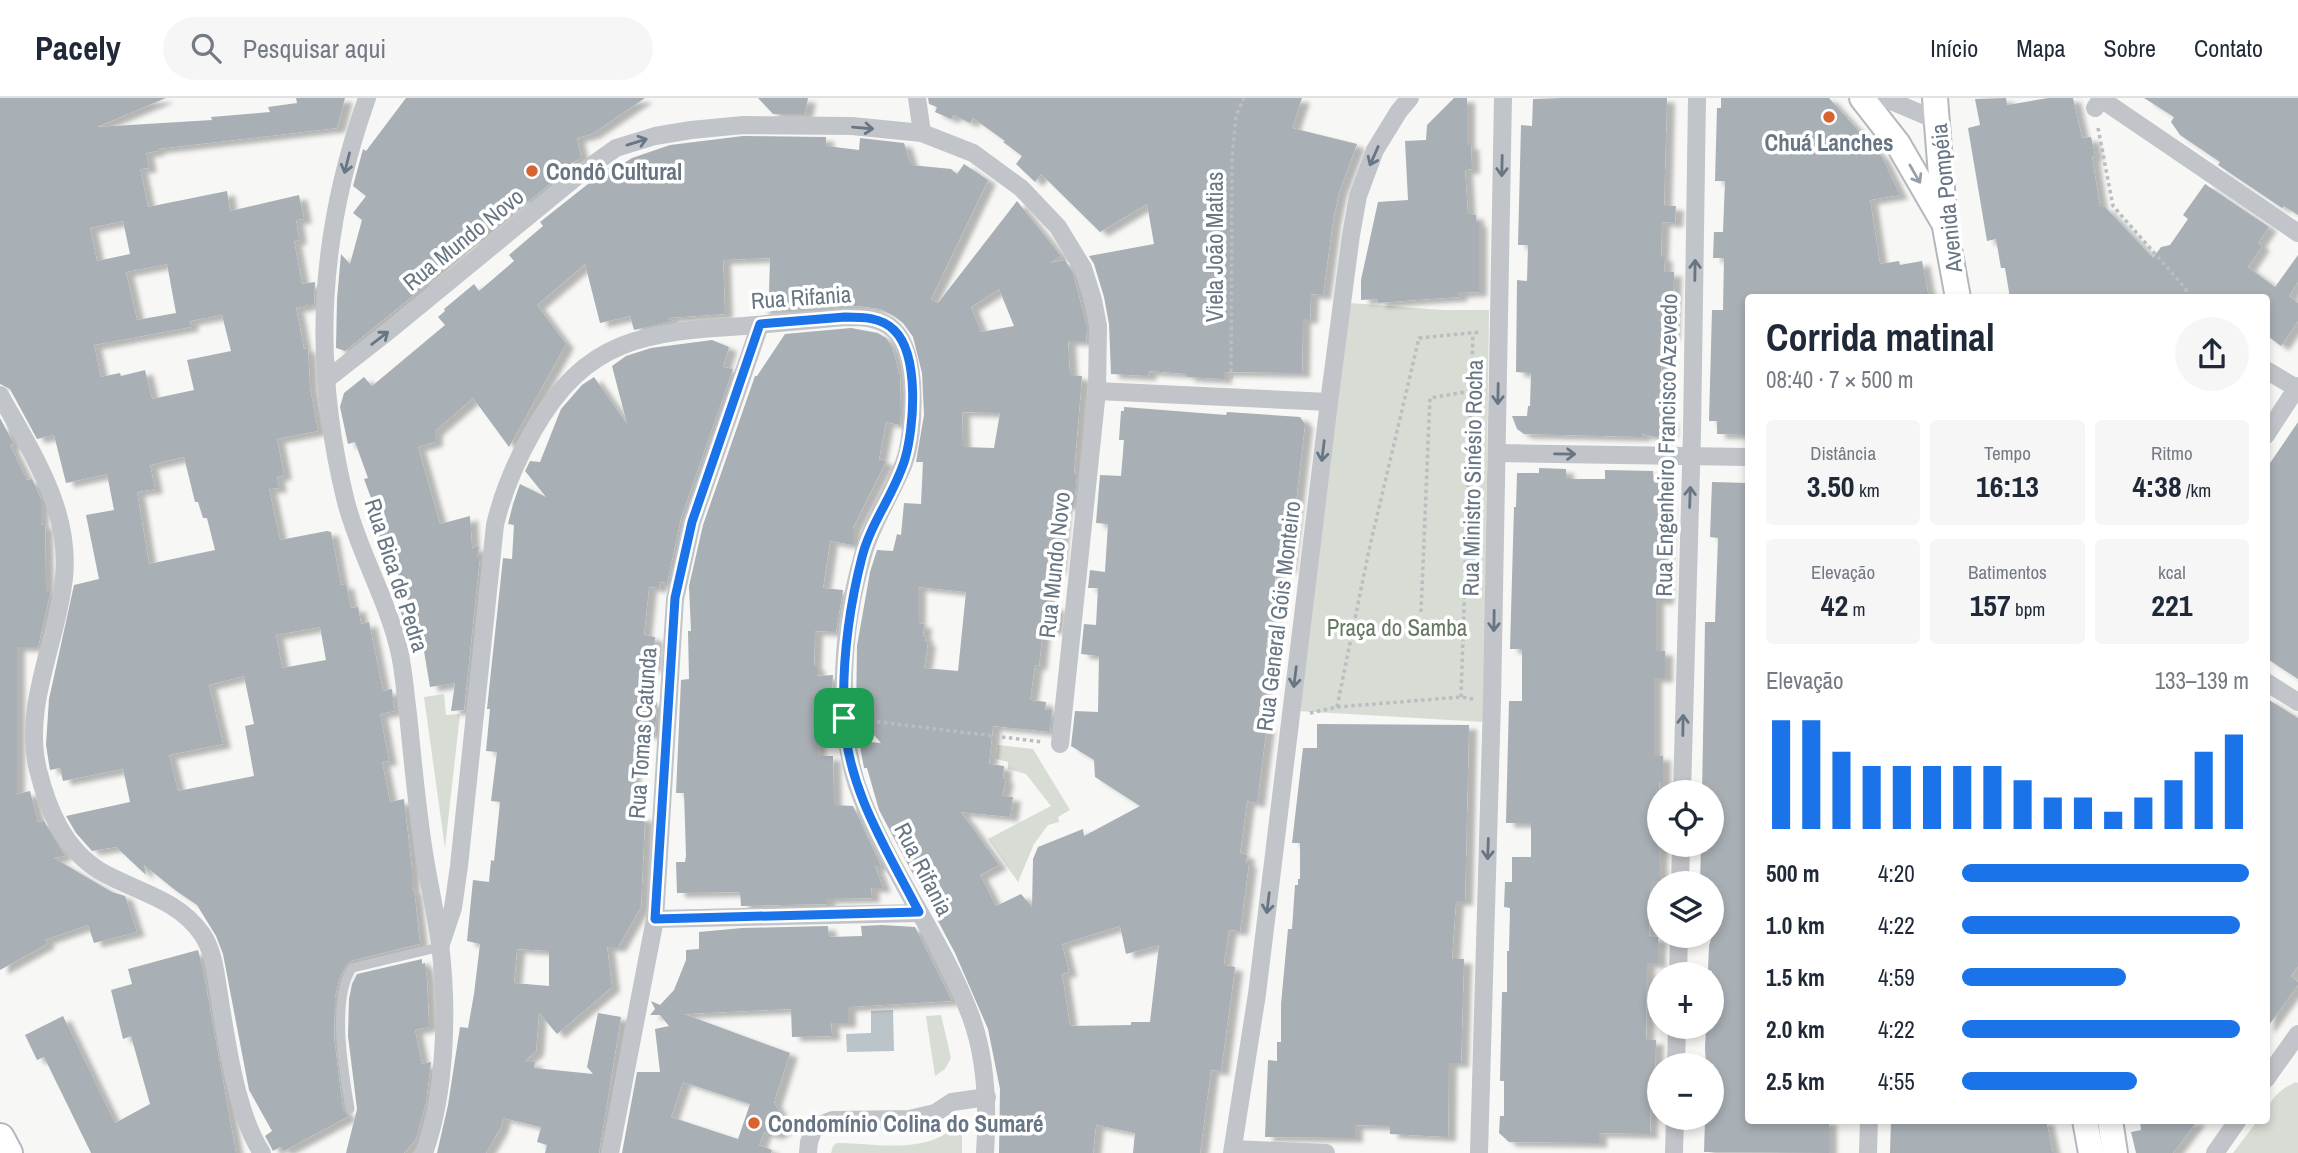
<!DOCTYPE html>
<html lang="pt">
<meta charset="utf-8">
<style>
body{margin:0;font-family:"Archivo Narrow",sans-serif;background:#f6f6f7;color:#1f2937;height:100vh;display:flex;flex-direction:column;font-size:26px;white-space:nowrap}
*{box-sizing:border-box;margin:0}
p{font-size:23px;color:#747a83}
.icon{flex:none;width:38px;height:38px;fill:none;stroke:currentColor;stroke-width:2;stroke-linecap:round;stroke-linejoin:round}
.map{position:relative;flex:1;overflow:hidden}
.panel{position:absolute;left:1745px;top:196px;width:525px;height:830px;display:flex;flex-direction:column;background:#fff;border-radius:7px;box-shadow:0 4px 10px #0003}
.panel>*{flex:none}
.tools{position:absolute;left:1647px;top:682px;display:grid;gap:14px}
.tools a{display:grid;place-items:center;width:77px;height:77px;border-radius:50%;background:#fff;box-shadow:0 4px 10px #0003;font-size:35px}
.pin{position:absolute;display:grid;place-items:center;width:60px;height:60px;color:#fff;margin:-30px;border-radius:14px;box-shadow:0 4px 10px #0006}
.round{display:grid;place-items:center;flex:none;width:74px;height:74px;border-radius:37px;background:#f6f6f7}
.summary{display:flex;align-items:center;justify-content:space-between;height:119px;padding:0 21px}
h1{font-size:38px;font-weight:800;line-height:52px}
.figures{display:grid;grid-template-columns:repeat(3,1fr);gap:10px;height:119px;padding:7px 21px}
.figures div{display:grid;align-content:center;border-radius:7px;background:#f6f6f7;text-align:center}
.figures b{font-size:30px;font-weight:800}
.figures small{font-size:19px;font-weight:400}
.figures p{font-size:19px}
.chart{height:196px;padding:14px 21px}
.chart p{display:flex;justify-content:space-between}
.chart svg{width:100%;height:126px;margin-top:7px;stroke:#1a73e8;stroke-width:6}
ul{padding:0 21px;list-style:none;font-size:23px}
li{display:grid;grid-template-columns:112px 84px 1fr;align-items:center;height:52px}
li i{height:18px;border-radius:9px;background:#1a73e8}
header{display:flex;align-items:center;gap:42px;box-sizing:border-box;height:98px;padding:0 35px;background:#fff;border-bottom:2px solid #e0e1e3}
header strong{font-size:33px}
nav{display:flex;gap:38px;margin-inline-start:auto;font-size:24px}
.search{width:490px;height:63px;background:#f6f6f7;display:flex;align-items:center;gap:18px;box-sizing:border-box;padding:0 24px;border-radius:38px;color:#747a83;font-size:26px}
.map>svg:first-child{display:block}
.green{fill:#d7dcd4}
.water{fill:#bac4c9}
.building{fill:#a8afb5;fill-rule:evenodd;filter:url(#shadow)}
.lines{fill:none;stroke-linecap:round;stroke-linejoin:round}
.secondary-casing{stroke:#b3b8bd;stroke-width:28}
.primary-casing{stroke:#b4b8bc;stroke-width:32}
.path{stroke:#bbbdc0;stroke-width:3.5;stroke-dasharray:3.5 3.5;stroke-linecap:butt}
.lane{stroke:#c1c4c8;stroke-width:9}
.street{stroke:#c1c4c8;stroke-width:18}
.secondary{stroke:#fff;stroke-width:24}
.primary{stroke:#fff;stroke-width:28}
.oneway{stroke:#687684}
.oneway2{stroke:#959fa9}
.route-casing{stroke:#fff;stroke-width:14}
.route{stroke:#1a73e8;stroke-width:9}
.poi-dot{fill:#d96233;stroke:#fff;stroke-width:2.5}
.labels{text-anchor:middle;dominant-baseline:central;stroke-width:7;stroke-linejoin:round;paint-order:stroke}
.poi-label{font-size:23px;font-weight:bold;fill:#687684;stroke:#fff;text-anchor:start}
.street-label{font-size:23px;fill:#687684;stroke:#fff}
.park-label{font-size:23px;fill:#667763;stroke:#fff}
</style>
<header>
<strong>Pacely</strong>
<div class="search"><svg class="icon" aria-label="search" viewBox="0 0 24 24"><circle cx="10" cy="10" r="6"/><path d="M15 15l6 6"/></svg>Pesquisar aqui</div>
<nav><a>Início</a><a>Mapa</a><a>Sobre</a><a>Contato</a></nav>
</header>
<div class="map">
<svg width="2298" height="1055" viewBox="0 0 2298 1055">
<defs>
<filter id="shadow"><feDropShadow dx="8" dy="4.5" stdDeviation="2" flood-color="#0004"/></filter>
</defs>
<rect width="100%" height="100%" fill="#f7f7f5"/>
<g class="green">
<polygon points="1350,205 1442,212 1489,212 1484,624 1298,613"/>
<polygon points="444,596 446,617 460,616 445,750 424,599"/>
<polygon points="998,647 1033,651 1070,712 1058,719 1059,724 1048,727 1034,746 1018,784 988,741 1051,708 1026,676 1008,671 1008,664 996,661"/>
<polygon points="941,917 951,960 945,971 935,978 926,918"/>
<path d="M2296,984L2298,985V1055H2233L2258,1022H2266C2266,1003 2280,991 2296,984Z"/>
<path d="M962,1020V1055H831L833,1048L837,1045C870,1045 911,1054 942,1038C950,1034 956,1026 962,1020Z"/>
</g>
<polygon class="water" points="893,912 894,953 847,954 846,936 871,935 871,913"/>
<g class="building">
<path d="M0,0H166L97,29L212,22L211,19L270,14L268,9L297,5L296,0H345L337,30L157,51V53L146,55L149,70L140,71L148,109L227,93L230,113L299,97L304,121L296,122L299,142L294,143L302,186L315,184L314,207L308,208L306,205V208L296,210L304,251L308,250L310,290L318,333L277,341L284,377L277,379L279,390L269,391L280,442L327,433L331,434L341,487L346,486L351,510L358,509L361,526L369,524L383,593L392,591L394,613L380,616L389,663L382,664L390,704L404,701L412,772V792L414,791L420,846L350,863L346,867L339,882L335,899L334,939L343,1012L349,1018L284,1053L280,1049L273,1053L265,1038L272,1033L249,992L223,856L216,838L197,807L175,792L144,767L146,777L116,749L92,753L76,735L66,718L130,704L123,671L63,683L60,670L50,672L49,666L46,647L49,601L74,487L99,481L86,417L114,412L107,376L66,385L54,337L37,341L10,291L0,286ZM123,123L130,156L97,163L90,130ZM167,166L176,215L137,222L126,174ZM222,217L231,253L187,262L194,292L152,301L145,272L121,278L120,275L101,279L94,247L191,229L190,223ZM184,359L195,404H198L203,420H207L215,452L149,466L137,394L155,391L150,367ZM320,529L326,562L282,570L276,537ZM244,578L254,626L245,628L254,678L178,693L169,657L223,646L209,587Z"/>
<polygon points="406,0 645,0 592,36 577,40 581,60 560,71 562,76 525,106 522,101 472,143 471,142 422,184 425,188 345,253 336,250 337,201 341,156 350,166 362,122 353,115 366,98 353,88 363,51 366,53"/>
<polygon points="758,0 808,0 805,16 773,16"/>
<polygon points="928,0 1302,0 1292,30 1357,46 1339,94 1333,123 1323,197 1311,196 1310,221 1303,221 1302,275 1224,274 1224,281 1187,279 1187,276 1149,273 1148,278 1111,276 1109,226 1104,199 1094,166 1089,158 1154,146 1147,106 1100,134 1041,76 1035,84 1016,66 1022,58 1003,44 1005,43 973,20 970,25 954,17 951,21 935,14 937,9 929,6"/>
<polygon points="1454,0 1467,0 1467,47 1471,47 1472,71 1465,72 1468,117 1476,117 1476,124 1479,124 1479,194 1459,195 1460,199 1416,202 1378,205 1378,201 1361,202 1361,182 1378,104 1408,102 1405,43 1426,42 1427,27"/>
<polygon points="1563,0 1667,0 1664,108 1676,108 1675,125 1662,124 1661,159 1665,159 1664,174 1674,174 1672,237 1662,237 1660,321 1670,321 1670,333 1664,341 1642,336 1642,339 1524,336 1517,331 1512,318 1527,318 1528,308 1530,308 1531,275 1516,274 1517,182 1527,183 1528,147 1518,147 1521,27 1532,28 1533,1"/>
<polygon points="1721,0 1829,0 1882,59 1900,97 1870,102 1880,166 1899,163 1900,167 1922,163 1929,200 1748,200 1748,337 1717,336 1717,323 1709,323 1712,212 1723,212 1724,160 1713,160 1714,134 1723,134 1725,83 1715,83 1717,10 1721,10"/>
<polygon points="2006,0 2007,7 2048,0 2073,0 2082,40 2091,39 2095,58 2092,59 2100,109 2105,109 2153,160 2161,149 2170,147 2188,121 2183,117 2205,86 2269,129 2258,145 2262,148 2248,169 2275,189 2298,157 2298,184 2289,198 2298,205 2298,223 2281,248 2266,237 2266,200 2010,200 2005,170 2001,170 1996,141 1987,143 1968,30 1980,27 1975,1"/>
<polygon points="2144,0 2298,0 2298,117 2284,108 2282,110 2218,67 2220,64 2180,37 2171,24 2174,19"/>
<path d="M743,38L826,39V48L859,52L860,40L904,45L911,67L951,71L957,76L964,66L988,82L931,201L938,205L1017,103L1061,158L1050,165L1065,162L1073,175L1087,229L1086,243H1068L1070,277L1082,278L1074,375L1077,376L1074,408L1064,407L1058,472L1051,471L1047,507L1057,508L1055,532L1043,530L1039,568L1035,567L1030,602L1046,604L1045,612H1052L1050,634L993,628L989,666L1004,668L1003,680L1006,681L1002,698L1013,699L1010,719L961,714L999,767L980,777L996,808L1021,796L1032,809L1033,761L1038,749L1083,731L1084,738L1140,708L1095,679L1094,662L1071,648L1075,613L1098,614L1099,558L1081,556L1084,526L1096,527L1098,490H1088L1090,472L1105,474L1108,426L1096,425L1100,377L1121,378L1124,342H1119L1121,313H1124V309L1226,317L1227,314L1300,319L1305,326L1288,472L1276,471L1272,522H1269L1259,626L1267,627L1257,705L1247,703L1240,755L1247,757L1246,765H1249L1240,833L1229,832L1224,864L1225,867L1235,869L1221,973L1211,972L1200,1055H1133L1135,1035L1096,1027L1093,1055H999L1000,991L988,931L955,855L879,712L867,670H864L859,643L881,645L856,617L857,548L870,474L877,452L893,453L897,436L901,437L904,405L921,406L923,364H916L924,317L922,275L913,239L903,225L894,218L880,211L858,208L761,213V196L769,195L770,160L723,162L725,216L667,220L673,223L634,232L630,218L600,225L585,166L537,207L566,246L509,349L473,300L435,333V344L418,349L440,426L470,418L472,450L479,448L477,459H480L464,612L451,613L455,585L430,589L419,523L405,526L399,509L409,506L391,457L385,458L364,402L371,400L364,381L368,380L355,344L348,346L340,309L344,295L364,279L372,288L445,227L438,219L445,213L444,211L474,186L479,193L514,163L509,157L543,128L540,124L612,67L613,72L632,60L670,47ZM999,191L1014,228L981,234L971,209ZM962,314L1000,315L994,350L963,349ZM918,489L966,494L958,573L924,570L928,544L925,543L926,539L923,538L924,526L918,525ZM1120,828L1126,856L1159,847L1150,924H1131V927L1070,928L1062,876L1069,874L1062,846Z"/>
<polygon points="851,230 878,235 886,240 892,249 900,278 901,315 900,327 886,324 879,361 886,363 853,430 853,447 830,443 823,490 843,492 836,534 815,533 814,568 817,568 817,578 833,577 832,594 817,594 818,658 833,658 834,707 853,708 881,768 875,768 883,790 871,790 872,800 827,801 827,806 741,808 740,794 677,795 676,764 685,764 686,758 684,695 676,695 681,582 689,581 688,533 691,533 689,488 703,427 755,278 757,278 785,236"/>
<path d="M712,242L729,249L723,269L733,271L681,420L667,485L660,484L659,490L649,489L644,537L655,539L653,570L642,569L638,602L657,604L655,637L638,635L628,717L645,719L641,809L618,849H607L612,889L557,936L539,915L536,953L524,964H535L534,970L593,976L587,969L598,915L621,919L599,1055H545L547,1047L537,1044L541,1029L503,1020L501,1029L486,1055H437L448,1007L460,929L468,930L474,896L480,846L467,843L473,782L489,784L491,762L494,763L500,704L491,703L497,654L486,653L490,611H487L503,460L512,461L514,427L508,426L513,406L520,386L546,399L525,373L530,363L540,364L561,311L582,287L594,279L627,326L612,268L626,258L651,250ZM517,851L549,853V888L514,885Z"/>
<polygon points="0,320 14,346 10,347 27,382 32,381 41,401 41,427 45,426 46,493 51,492 38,549 17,549 17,696 30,693 38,724 44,723 65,758 54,760 112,794 125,798 137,834 94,845 88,827 45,842 47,846 0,872"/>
<polygon points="2298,324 2298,581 2266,560 2266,371"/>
<polygon points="1539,370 1566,371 1566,381 1605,381 1605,372 1653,373 1653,384 1665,384 1665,403 1667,403 1666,502 1656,502 1656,553 1665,553 1665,580 1654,580 1654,658 1663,658 1663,684 1659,684 1660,783 1651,783 1649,839 1658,839 1658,865 1647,865 1646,942 1656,942 1655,980 1651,980 1650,1036 1599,1035 1599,1045 1509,1044 1499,1035 1500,1018 1504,1018 1504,983 1500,983 1502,894 1507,894 1507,853 1509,853 1510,810 1504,809 1505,784 1512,784 1512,759 1531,759 1531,725 1506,725 1509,603 1522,603 1522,551 1510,551 1514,409 1516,409 1517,375 1539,375"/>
<polygon points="1712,384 1748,385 1748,1022 1829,1022 1829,1055 1704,1054 1705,1020 1712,1020 1712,968 1706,968 1705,950 1706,929 1712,929 1712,873 1708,872 1709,848 1712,838 1712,786 1700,786 1701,747 1712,747 1712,695 1702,695 1704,587 1705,524 1715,524 1718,440 1710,439"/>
<polygon points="2266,600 2298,620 2298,868 2291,878 2298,884 2298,887 2266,931"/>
<polygon points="1317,626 1469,627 1465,803 1456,803 1452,861 1464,861 1461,965 1449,965 1448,1039 1390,1036 1390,1028 1355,1027 1355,1040 1265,1039 1268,962 1277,963 1277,944 1281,944 1281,906 1288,831 1292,831 1295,787 1298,787 1298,781 1300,781 1300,745 1292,745 1303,650 1317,650"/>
<path d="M882,827L915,829L952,903L848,909V925H831L832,938L792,939L791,911L684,916L790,955L774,1004L787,1029L775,1037L764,1034L759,1047L772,1052L771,1055H622L637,974H660L655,931L669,928L660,917H650L655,911L651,903L660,907L674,892L686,862V852L699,851V834L742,830L828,828L829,839L862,838L861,828ZM683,984L750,1006L738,1041L671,1019Z"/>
<polygon points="198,852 203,871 236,1055 91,1055 44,959 37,962 25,937 63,918 115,1025 150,1006 131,938 123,941 111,892 132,886 128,871"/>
<polygon points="422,861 422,866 425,865 427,882 429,929 415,932 422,966 431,964 426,1004 416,1041 404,1055 346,1055 357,1011 348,938 349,901 352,886 357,876"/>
<polygon points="1891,1022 2046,1022 2053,1055 1890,1055"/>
<polygon points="2140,1022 2198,1022 2173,1055 2136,1055 2131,1034 2141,1032"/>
</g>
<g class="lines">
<defs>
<g id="secondary">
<polyline points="1862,0 1898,46 1942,122"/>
<polyline points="1935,0 1945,129 1958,200"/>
<polyline points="2085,1022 2091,1055"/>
<polyline points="2110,1022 2115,1055"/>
</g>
<polyline id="primary" points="0,1040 8,1055"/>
</defs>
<use href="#secondary" class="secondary-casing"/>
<use href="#primary" class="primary-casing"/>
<g class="path">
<polyline points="2098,30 2113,108 2186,191 2185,200"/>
<polyline points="1231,281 1232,59 1236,18 1244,0"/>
<polyline points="1421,514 1430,300 1471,293"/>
<polyline points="1461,599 1473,235"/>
<polyline points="1337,609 1369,452 1419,240 1480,234"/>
<polyline points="1310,615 1337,609 1461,599 1473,601"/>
<polyline points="863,622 1043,644"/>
</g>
<path class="lane" d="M350,1011C344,974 331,902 352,870L440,849"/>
<g class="street">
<path d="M367,0C319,135 311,264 346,404C359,454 387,501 399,552C404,573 405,595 408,616C413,664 417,713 425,761C430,790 436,818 440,846C448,911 446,994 424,1055"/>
<polyline points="917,0 922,35"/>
<polyline points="1884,0 1936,22"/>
<polyline points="2095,10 2100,3 2107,5 2298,135"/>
<polyline points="2266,272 2298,291"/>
<polyline points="326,282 386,235 581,75 616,50 655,38 691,32 743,27 852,28 922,35 973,55 1021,90 1058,129 1083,170 1093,202 1098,228 1097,293 1060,646"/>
<polyline points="1097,293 1329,304"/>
<path d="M0,297C31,353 71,412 64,479C58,542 22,608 38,672C48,712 64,751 100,773C136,794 177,800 202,836C215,855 216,881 220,903C227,947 237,1017 262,1055"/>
<polyline points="2266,337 2298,288"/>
<polyline points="1497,355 1748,359"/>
<polyline points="2266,584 2298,604"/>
<polyline points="1682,695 1692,334 1697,0"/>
<polyline points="1680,786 1681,747"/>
<polyline points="655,821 919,815"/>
<path d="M440,849L453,810L459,768L495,427C503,393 516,363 533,333C586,240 645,234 744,228C777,225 811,222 845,219C862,219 880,219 894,232C919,256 915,335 904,365C892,396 872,424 863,457C852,495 845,537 844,577C843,613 845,651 857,687C885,768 941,838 971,919C987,962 988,1010 985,1055"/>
<polyline points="1678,877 1679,838"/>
<polyline points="1676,968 1677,929"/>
<polyline points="2266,981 2298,936"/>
<polyline points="1233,1051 1326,1055"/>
<polyline points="610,1055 655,821 675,501 692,424 760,227"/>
<polyline points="808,1055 809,1044 813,1033 820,1027 833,1022 909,1021 935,1015 952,1004 987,999"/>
<polyline points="1232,1055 1257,896 1329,304 1351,137 1358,98 1375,52 1399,13 1410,0"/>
<polyline points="1479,1055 1492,603 1503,0"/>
<polyline points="1674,1055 1675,1020"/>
<polyline points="1868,1055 1869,1022"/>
<polyline points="2215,1055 2238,1022"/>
</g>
<use href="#secondary" class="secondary"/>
<use href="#primary" class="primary"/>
</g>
<defs><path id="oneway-shaft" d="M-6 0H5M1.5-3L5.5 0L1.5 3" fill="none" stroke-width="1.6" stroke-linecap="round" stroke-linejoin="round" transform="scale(1.75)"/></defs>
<g class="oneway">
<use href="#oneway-shaft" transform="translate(863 30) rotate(5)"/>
<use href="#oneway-shaft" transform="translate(637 44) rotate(-17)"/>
<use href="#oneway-shaft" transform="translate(1374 58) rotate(114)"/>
<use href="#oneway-shaft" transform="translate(347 65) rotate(104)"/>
<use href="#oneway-shaft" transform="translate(1502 68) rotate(91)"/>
<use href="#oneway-shaft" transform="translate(1695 172) rotate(-89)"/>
<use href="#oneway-shaft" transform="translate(380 240) rotate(-38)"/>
<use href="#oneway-shaft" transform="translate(1498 296) rotate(91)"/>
<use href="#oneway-shaft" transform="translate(1323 353) rotate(97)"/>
<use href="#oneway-shaft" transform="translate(1565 356) rotate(1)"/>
<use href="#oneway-shaft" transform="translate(1690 399) rotate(-88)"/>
<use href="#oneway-shaft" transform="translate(1494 523) rotate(91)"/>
<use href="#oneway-shaft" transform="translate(1295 579) rotate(97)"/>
<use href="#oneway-shaft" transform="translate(1683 627) rotate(-89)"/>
<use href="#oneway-shaft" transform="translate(1488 751) rotate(92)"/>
<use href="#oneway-shaft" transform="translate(1268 805) rotate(97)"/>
</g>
<use class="oneway2" href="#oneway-shaft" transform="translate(1915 76) rotate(60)"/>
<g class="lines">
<defs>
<path id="route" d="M845,219C862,219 881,219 894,232C920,257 914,330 905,361C895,395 871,424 862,459C849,510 842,563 844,617C846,689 887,752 919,814L655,821L675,500L692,424L760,226Z"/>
</defs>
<use href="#route" class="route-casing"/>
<use href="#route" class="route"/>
</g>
<g class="poi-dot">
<circle cx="1829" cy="19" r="7"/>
<circle cx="532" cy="73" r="7"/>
<circle cx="754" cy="1025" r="7"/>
</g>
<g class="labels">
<g class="poi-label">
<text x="1829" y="44" text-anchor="middle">Chuá Lanches</text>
<text x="546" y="73">Condô Cultural</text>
<text x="768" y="1025">Condomínio Colina do Sumaré</text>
</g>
<g class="street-label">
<text transform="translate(1946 100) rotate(-96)">Avenida Pompéia</text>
<text transform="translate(463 141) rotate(-39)">Rua Mundo Novo</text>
<text transform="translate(1214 149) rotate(-90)">Viela João Matias</text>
<text transform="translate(801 199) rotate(-4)">Rua Rifania</text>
<text transform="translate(1666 347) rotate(-89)">Rua Engenheiro Francisco Azevedo</text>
<text transform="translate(1472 380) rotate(-89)">Rua Ministro Sinésio Rocha</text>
<text transform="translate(1054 467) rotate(-84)">Rua Mundo Novo</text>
<text transform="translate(397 477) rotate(72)">Rua Bica de Pedra</text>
<text transform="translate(1278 518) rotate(-83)">Rua General Góis Monteiro</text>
<text transform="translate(642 635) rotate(-86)">Rua Tomas Catunda</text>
<text transform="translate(924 771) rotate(63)">Rua Rifania</text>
</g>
<g class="park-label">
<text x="1397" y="529">Praça do Samba</text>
</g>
</g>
</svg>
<div class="tools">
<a><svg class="icon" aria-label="locate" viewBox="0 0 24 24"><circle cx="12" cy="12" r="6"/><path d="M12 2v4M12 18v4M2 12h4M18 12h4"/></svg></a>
<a><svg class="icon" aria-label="layers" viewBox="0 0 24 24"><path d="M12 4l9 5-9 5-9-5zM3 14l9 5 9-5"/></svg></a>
<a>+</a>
<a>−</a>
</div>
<div class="pin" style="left:844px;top:620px;background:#1e9e55"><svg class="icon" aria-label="arrive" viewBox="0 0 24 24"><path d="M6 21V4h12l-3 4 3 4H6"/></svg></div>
<section class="panel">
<div class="summary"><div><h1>Corrida matinal</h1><p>08:40 · 7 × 500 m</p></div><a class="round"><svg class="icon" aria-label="share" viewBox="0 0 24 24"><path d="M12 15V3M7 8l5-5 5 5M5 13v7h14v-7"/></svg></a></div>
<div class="figures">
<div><p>Distância</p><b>3.50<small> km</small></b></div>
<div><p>Tempo</p><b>16:13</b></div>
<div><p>Ritmo</p><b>4:38<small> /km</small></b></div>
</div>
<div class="figures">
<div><p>Elevação</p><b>42<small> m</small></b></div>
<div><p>Batimentos</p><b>157<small> bpm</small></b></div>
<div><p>kcal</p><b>221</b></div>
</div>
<div class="chart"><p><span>Elevação</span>133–139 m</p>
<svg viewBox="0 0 160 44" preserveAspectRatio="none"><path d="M5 44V6M15 44V6M25 44V17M35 44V22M45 44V22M55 44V22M65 44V22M75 44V22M85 44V27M95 44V33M105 44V33M115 44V38M125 44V33M135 44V27M145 44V17M155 44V11"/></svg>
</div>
<ul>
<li><b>500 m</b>4:20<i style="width:100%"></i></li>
<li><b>1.0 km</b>4:22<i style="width:97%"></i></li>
<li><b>1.5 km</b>4:59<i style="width:57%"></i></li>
<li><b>2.0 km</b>4:22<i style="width:97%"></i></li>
<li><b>2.5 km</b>4:55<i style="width:61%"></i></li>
</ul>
</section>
</div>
